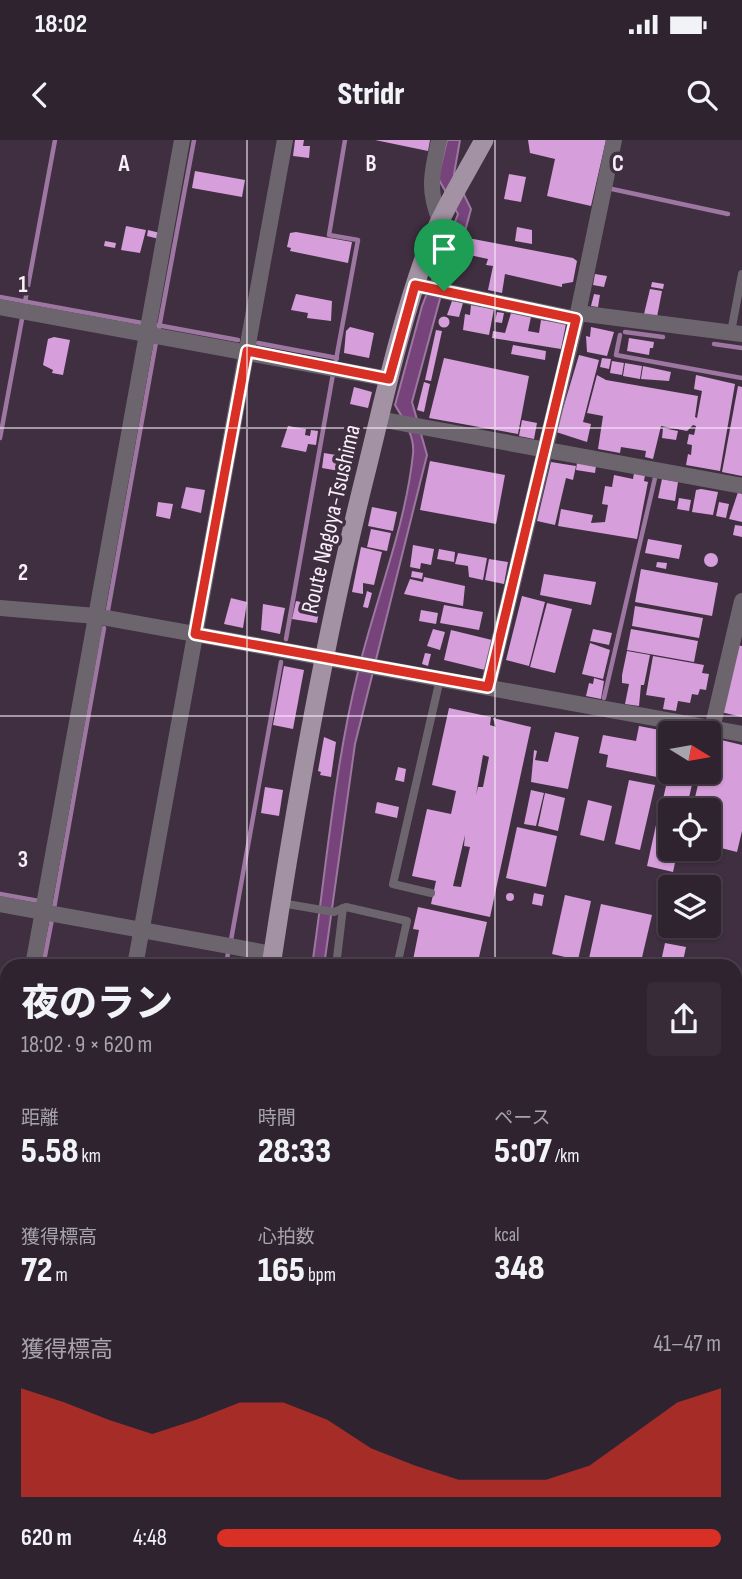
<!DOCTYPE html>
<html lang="ja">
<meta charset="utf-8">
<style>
body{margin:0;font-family:"Sofia Sans Condensed","Noto Sans JP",sans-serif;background:#372b38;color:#f1f3f6;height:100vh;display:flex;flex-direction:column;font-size:26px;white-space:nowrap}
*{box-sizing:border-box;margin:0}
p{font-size:23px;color:#a7a4ab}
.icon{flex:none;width:38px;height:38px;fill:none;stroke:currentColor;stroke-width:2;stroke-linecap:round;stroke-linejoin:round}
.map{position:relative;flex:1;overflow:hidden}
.side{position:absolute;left:0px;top:819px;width:742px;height:621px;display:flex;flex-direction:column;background:#2f2330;border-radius:21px 21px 0 0;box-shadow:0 2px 5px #0004,0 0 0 2px #4a404c}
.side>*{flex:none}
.needle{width:46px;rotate:101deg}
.buttons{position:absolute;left:658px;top:581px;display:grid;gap:14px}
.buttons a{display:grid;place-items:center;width:63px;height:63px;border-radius:7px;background:#2f2330;box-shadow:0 2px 5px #0004,0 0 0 2px #4a404c;font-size:35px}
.pin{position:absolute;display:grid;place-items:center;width:60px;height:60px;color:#fff;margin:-72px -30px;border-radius:50% 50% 50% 0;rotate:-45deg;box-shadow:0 0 7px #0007}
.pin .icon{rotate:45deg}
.round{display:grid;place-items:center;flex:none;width:74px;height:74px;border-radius:7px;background:#372b38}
.overview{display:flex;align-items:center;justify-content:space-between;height:119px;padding:0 21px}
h1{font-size:38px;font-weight:800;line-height:52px}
.metrics{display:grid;grid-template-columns:repeat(3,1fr);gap:10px;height:119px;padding:7px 21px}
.metrics div{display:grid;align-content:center}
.metrics b{font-size:35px;font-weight:800}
.metrics small{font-size:19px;font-weight:400}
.metrics p{font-size:19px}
.chart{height:196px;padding:14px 21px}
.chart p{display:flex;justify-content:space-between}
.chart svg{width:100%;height:126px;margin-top:7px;fill:#d93025;opacity:.7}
ul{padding:0 21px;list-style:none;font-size:23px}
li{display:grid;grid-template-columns:112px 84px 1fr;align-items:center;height:52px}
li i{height:18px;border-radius:9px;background:#d93025}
.status{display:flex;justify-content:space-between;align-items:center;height:49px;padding:0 35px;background:#2f2330;direction:ltr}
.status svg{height:19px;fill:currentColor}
header{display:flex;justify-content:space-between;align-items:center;height:91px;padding:0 21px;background:#2f2330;font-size:32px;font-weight:800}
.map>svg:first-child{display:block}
.water{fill:#76447b;stroke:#9d77a1;stroke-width:2}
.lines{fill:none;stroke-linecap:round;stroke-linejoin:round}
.stream{stroke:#9d77a1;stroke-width:4.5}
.building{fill:#d69eda;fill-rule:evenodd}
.service{stroke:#6d656d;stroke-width:8}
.minor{stroke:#6d656d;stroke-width:16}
.tertiary{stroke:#6d656d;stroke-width:19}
.primary{stroke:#a292a3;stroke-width:19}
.route-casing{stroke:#fff;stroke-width:14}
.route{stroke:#d93025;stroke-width:9}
.grid{fill:none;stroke:#f9eff9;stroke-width:2;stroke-opacity:0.55}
.labels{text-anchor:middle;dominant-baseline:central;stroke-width:7;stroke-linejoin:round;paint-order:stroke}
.street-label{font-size:24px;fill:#f9eff9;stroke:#3f2f40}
.grid-label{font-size:23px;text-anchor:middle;font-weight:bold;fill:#f9eff9;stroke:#3f2f40;stroke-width:7;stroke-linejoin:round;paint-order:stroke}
</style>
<div class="status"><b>18:02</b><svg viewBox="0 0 49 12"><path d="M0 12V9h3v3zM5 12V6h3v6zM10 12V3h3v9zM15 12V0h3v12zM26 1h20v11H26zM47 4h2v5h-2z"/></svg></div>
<header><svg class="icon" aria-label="back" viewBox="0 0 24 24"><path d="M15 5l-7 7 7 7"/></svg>Stridr<svg class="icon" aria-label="search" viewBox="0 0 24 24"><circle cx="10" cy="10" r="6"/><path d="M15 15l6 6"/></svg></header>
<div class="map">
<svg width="742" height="1439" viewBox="0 0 742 1439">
<rect width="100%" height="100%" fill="#3f2f40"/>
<path class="water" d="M447,0H460L454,34L471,69L464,95L444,144L412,262L427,315L355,604L324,826H312C326,730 334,631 357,536C374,463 405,390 413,314C415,297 404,280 395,265L422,166L458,74L438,38Z"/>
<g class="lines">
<g class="stream">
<polyline points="612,49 728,74"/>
<polyline points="0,157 142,183"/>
<polyline points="25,162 55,0"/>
<polyline points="157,185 238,200"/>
<polyline points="159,188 194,0"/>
<polyline points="625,192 663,197"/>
<polyline points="620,195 616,215 742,238"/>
<polyline points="258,203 337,218"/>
<polyline points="714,204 742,208"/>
<polyline points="336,220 358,100 329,95 345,0"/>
<polyline points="0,298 22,179"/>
<polyline points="108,470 156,202"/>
<polyline points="286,499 333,234"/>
<polyline points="604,558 655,338"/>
<polyline points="0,754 39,761"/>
<polyline points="54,768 104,488"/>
<polyline points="231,800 281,522"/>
<polyline points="43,826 52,779"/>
<polyline points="226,826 228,813"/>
<polyline points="735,960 742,961"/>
<polyline points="6,1035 7,1028"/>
<polyline points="0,1067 1,1059"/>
<polyline points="735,1197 742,1198"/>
<polyline points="735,1264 742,1226"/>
<polyline points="0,1308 7,1309"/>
<polyline points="178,1439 179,1433"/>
</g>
</g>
<g class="building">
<polygon points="295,0 304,0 303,6 310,6 309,18 293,16"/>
<polygon points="375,0 430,0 428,11"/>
<polygon points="528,0 606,0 591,66 547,56 555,19 530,13"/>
<polygon points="195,31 245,40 242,57 192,48"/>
<polygon points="509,34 526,37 521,62 504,59"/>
<polygon points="126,86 146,90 140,113 121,110"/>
<polygon points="517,87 532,90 532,104 515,101"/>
<polygon points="148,90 160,93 159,99 147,96"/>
<polygon points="296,92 352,102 348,123 290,111 291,108 287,107 290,93"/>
<polygon points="468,98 573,118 577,121 573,142 562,144 562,147 505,134 502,153 488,150 493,126 486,125 488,119 465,114"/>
<polygon points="105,101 116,103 115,108 104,106"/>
<polygon points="595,134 607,136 604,147 593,145"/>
<polygon points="652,142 664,144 663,149 651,147"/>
<polygon points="650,149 662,151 657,177 644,174"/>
<polygon points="296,154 332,161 331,181 307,178 308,173 291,170"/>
<polygon points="594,154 600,155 598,167 591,166"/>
<polygon points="452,161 463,163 459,177 447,175"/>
<polygon points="471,165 494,169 489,195 463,190 465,174 470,175"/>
<polygon points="497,172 504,173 502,183 495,182"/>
<polygon points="511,173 531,177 528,191 539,193 541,180 566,184 561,209 492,198 493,191 505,193"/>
<circle cx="444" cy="182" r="5.5"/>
<polygon points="350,187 374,193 369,218 344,213 346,191"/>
<polygon points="591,187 614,192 607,216 587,212 586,196 590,197"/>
<polygon points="436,190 442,191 431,241 425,240"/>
<polygon points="54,197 70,200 63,235 52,233 53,230 43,225 48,199"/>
<polygon points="629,198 654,202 653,208 650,208 649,215 627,211"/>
<polygon points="513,205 546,211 545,220 511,214"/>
<polygon points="579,215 599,220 583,282 591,284 587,302 556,292"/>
<polygon points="444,218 529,236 518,294 429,278"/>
<polygon points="602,218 611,219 609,229 600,227"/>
<polygon points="612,221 624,223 622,235 610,233"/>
<polygon points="625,223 642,226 640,239 623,236"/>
<polygon points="643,226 671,232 669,241 641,239"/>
<polygon points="597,235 606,240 698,256 695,277 697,278 702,251 694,249 696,235 735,244 720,331 686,325 688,314 691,315 692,305 687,304 689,294 694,295 696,286 693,285 687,291 661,286 653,319 645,317 646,311 621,307 620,313 598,309 603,276 587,273"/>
<polygon points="424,242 430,244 424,272 417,270"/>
<polygon points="738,246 742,247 742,336 722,332"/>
<polygon points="354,247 372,252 368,268 350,264"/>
<polygon points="522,280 537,283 534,299 519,296"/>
<polygon points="288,286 306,289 305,295 310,296 311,290 318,291 316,305 308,304 306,312 281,307"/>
<polygon points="663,288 678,291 676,300 662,298"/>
<polygon points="324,313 354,318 352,327 346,325 345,332 322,328"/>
<polygon points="430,321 505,335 496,384 420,370"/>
<polygon points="551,322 576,326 573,340 566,338 555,385 537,381"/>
<polygon points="577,323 596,326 595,333 576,330"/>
<polygon points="634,333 645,335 644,341 648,342 637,399 558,386 561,369 593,375 591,383 605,382 608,365 602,364 605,346 612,347 614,335 633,339"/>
<polygon points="662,339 678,342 675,361 658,358"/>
<polygon points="186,347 205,350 201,373 181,368"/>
<polygon points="701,349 718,352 713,375 692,372 696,350"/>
<polygon points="738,352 742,353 742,382 729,379"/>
<polygon points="679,358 691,360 689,371 677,369"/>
<polygon points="158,362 173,364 170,379 156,376"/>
<polygon points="719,362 729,364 726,378 716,376"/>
<polygon points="372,367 397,372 393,391 368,386"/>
<polygon points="735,385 742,386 742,397 733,395"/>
<polygon points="371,389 391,393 387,411 367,407"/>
<polygon points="648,399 682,405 679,419 645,413"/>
<polygon points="413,405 434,409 431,425 421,423 420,429 410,427"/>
<polygon points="361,407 382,412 374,445 363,443 363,454 352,452"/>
<polygon points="439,409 455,412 454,422 437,419"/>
<polygon points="458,413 487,418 483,440 469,437 468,426 455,424"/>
<circle cx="711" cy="420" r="7"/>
<polygon points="489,419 508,422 504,444 485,440"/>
<polygon points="657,422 667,423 666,429 656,427"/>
<polygon points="641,429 718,443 712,476 635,462"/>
<polygon points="412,431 423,433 422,439 411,437"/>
<polygon points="544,434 596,442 591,465 540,455"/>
<polygon points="424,437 465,446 463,466 404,454 410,439 423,442"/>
<polygon points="367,451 372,453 368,468 363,467"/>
<polygon points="522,456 545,462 529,526 506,520"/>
<polygon points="231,458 247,462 243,488 224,484"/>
<polygon points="296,461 320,466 317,483 292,479"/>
<polygon points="547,463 572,469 555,533 530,527"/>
<polygon points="263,464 285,468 280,494 261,490"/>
<polygon points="444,465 483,472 479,490 440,483"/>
<polygon points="635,466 703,478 699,498 632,486"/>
<polygon points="421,470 438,473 436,484 419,481"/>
<polygon points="433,489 445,492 440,510 427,506"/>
<polygon points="593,489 612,493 609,505 590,501"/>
<polygon points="631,489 698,501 694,522 627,510"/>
<polygon points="451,490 492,500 485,530 444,520"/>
<polygon points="590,503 610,510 603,539 582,534"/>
<polygon points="737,505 742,506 742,577 721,572"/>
<polygon points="627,511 650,515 644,545 641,545 639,566 625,564 629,544 622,543 622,535"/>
<polygon points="425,513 431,514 428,526 422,524"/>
<polygon points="653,516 704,525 702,533 709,534 706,550 700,549 698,555 692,554 690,563 678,561 676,571 663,569 665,558 646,555"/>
<polygon points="284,526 304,530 293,589 273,585"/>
<polygon points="594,538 604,541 601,559 586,556 589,543 593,544"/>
<path d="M449,568L491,577L490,585L496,587L493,578L531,587L490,777L431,764L436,741L412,736L427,669L451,674L456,651L432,645ZM483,615L489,617L483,647H478L476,655ZM465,695L464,706L470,707L461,747L453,746Z"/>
<polygon points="639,586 670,592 670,619 661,617 657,637 606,627 608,615 599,613 603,595 636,601"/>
<polygon points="555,592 579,597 568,649 531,642 534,610 537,611 535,620 548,622"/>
<polygon points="324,597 336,602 331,637 320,635 321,632 318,631"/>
<polygon points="709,597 742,605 742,691 737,712 709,705 709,670 692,670 701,632 709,632"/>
<polygon points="398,627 406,629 404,642 395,640"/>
<polygon points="669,632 695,632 686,670 670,670 670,675 660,673"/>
<polygon points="629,640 655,645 640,710 615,704"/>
<polygon points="265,647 283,650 279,676 261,673"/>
<polygon points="531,650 544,653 536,686 524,684"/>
<polygon points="545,653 565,658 558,691 538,686"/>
<polygon points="588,660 612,666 604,701 580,695"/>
<polygon points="377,662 399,667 397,678 375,673"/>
<polygon points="656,685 670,688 670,709 678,709 673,732 647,726"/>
<polygon points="517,687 557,696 546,747 506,738"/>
<polygon points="534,753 544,755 542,766 532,764"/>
<circle cx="510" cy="757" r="4"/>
<polygon points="565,755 591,761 578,820 552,814"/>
<polygon points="601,764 652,775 640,826 588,823"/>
<polygon points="418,767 487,782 477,826 412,825 419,790 413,789"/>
<polygon points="665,803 686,807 682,826 660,826"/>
<polygon points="742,855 742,950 735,948 735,882"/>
<polygon points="0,1327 7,1329 7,1376 1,1410"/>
<polygon points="735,1375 742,1376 742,1398 735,1397"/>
<polygon points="735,1398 742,1399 742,1411 735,1410"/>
<polygon points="0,1418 7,1419 7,1433 12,1433 11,1438 0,1435"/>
<polygon points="235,1433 255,1433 254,1439 234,1439"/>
<polygon points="286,1433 307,1433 311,1436 310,1439 285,1439"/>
<polygon points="318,1433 351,1433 350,1439 317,1439"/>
<polygon points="490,1433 501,1433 514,1435 514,1439 489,1439"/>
<polygon points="541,1433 559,1433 558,1439 540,1439"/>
</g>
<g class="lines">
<g class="service">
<polyline points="731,192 742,134"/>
<polyline points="431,753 393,744 440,539"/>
<polyline points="281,763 334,772 346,767 407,781 397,826"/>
<polyline points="336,826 343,768"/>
</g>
<g class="minor">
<path d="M439,0C432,33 427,48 440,81"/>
<polyline points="415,145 576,179"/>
<polyline points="0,167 389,239"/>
<polyline points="578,173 742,194"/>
<polyline points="379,279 742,346"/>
<polyline points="0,468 96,476 742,594"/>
<polyline points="488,547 578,173 614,0"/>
<polyline points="712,589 742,461"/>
<polyline points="0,764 273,814"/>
<polyline points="33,826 182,0"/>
<polyline points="135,826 285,0"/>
<polyline points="735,970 742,971"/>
<polyline points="0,1009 7,970"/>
<polyline points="735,1187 742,1188"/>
<polyline points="0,1318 7,1320"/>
<polyline points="735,1347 742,1348"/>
<polyline points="588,1433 592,1439"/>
<polyline points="667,1433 704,1439"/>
</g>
<polyline class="tertiary" points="0,1046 7,1047"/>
<g class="primary">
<path d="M271,826C296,660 325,495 366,332C384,259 400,184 426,113C441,73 464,37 484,0"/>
<polyline points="160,1439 161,1433"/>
</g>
</g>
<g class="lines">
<defs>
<polygon id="route" points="415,145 576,179 488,547 195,494 247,211 389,239"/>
</defs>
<use href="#route" class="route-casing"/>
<use href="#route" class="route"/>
</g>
<path class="grid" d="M247,0V826M495,0V826M0,288H742M0,576H742M0,863H7M735,863H742M0,1151H7M735,1151H742M247,1433V1439M495,1433V1439"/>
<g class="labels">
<g class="street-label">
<text transform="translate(331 379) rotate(-77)">Route Nagoya-Tsushima</text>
</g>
</g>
<g class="grid-label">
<text x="124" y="31">A</text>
<text x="371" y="31">B</text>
<text x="618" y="31">C</text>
<text x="23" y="152">1</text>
<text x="23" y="440">2</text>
<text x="23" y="727">3</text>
</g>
</svg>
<div class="buttons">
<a><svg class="needle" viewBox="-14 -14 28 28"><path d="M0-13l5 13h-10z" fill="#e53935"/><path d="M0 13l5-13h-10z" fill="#a7a4ab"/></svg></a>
<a><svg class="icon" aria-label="locate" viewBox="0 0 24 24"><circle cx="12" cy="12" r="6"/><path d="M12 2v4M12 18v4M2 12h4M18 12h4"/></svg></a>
<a><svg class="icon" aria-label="layers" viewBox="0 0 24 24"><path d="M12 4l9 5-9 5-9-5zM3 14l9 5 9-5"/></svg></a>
</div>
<div class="pin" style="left:444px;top:151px;background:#1e9e55"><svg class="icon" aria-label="arrive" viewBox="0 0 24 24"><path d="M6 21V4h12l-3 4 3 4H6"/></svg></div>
<section class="side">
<div class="overview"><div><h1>夜のラン</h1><p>18:02 · 9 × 620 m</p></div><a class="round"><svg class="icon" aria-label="share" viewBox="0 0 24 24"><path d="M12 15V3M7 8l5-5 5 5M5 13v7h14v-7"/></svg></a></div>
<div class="metrics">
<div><p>距離</p><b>5.58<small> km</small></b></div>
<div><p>時間</p><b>28:33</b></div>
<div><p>ペース</p><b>5:07<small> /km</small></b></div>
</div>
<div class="metrics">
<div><p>獲得標高</p><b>72<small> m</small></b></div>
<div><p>心拍数</p><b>165<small> bpm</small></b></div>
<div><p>kcal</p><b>348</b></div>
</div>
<div class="chart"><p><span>獲得標高</span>41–47 m</p>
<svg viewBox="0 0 160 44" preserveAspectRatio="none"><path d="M0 44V6L10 11L20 17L30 22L40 17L50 11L60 11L70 17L80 27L90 33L100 38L110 38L120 38L130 33L140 22L150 11L160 6V44z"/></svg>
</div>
<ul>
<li><b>620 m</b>4:48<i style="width:100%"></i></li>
</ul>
</section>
</div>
